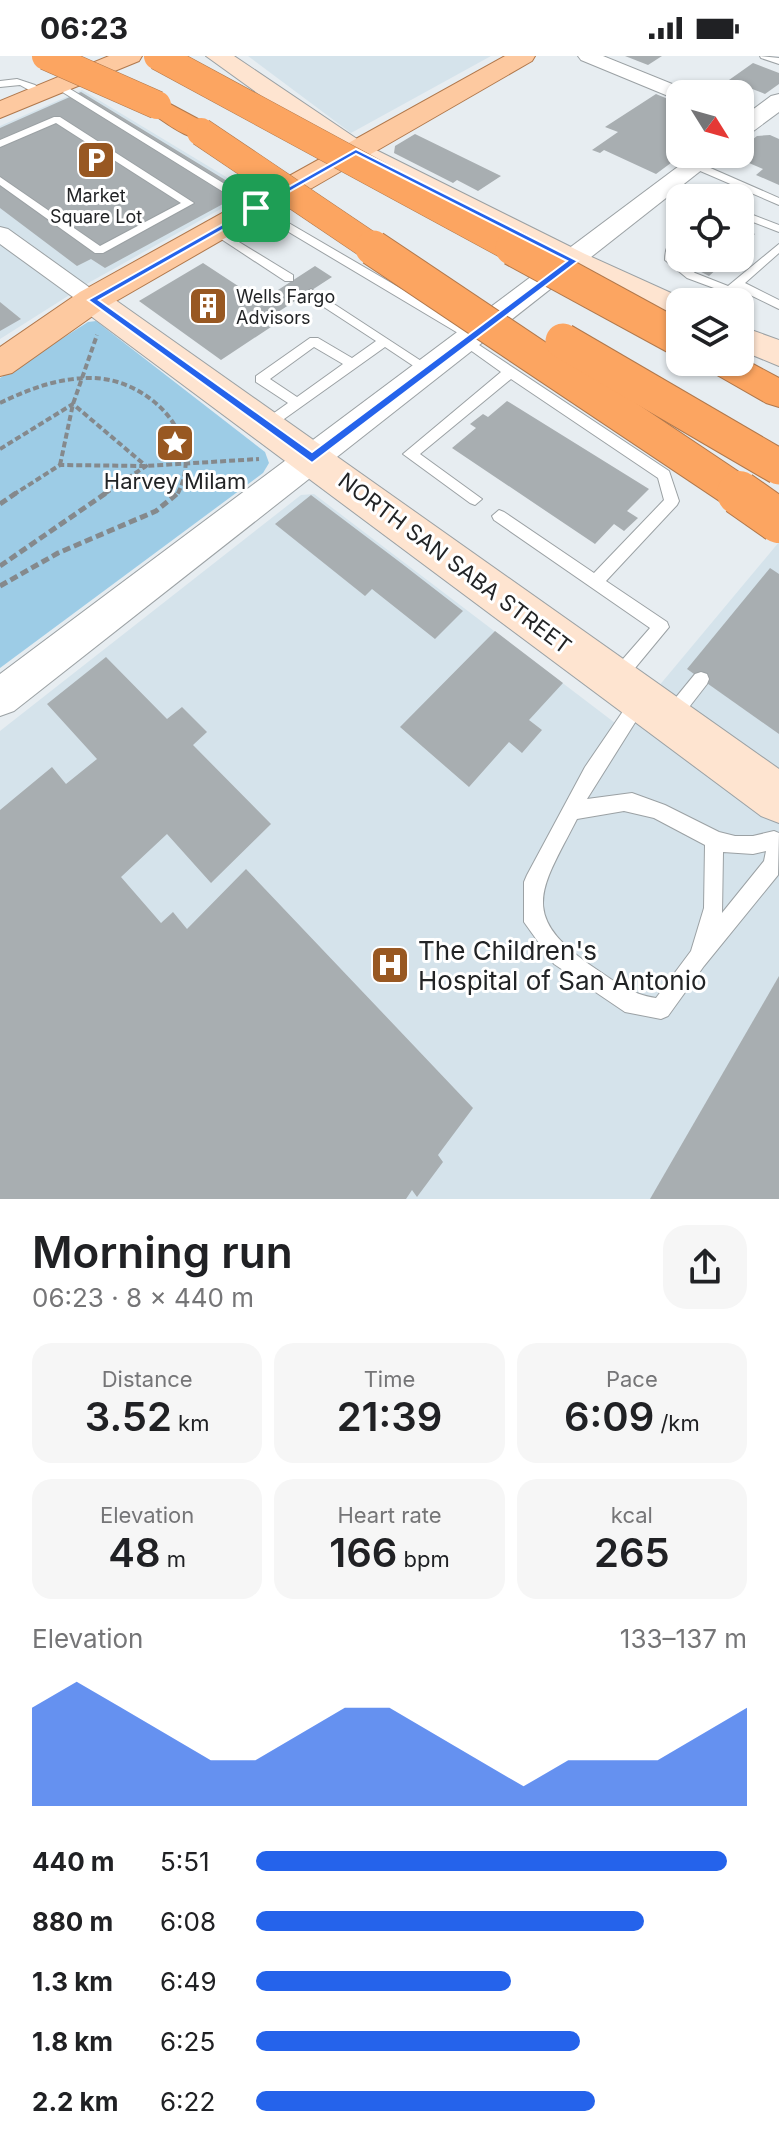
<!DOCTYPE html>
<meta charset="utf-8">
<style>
body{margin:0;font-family:Inter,sans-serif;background:#f6f6f6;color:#202124;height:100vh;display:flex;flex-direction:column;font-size:30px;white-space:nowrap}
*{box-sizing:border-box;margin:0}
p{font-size:26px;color:#757577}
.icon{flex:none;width:44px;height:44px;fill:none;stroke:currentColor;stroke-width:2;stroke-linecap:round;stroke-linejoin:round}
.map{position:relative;height:1143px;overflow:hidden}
.side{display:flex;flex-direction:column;background:#fff;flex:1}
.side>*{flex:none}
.needle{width:52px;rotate:127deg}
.fabs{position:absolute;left:666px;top:24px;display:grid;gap:16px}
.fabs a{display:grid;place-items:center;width:88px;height:88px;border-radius:16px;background:#fff;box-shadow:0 2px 6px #0004;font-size:40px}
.pin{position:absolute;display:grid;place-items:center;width:68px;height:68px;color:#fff;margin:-34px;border-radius:16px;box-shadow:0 4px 12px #0006}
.round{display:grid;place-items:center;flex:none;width:84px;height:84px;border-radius:24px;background:#f6f6f6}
.headline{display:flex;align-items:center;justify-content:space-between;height:136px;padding:0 32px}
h1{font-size:44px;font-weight:600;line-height:60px}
.figures{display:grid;grid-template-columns:repeat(3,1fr);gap:12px;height:136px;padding:8px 32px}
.figures div{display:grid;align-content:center;border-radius:20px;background:#f6f6f6;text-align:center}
.figures b{font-size:40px;font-weight:600}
.figures small{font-size:22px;font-weight:400}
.figures p{font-size:22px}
.chart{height:224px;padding:16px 32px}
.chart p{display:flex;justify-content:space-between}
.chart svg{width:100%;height:144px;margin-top:8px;fill:#2563eb;opacity:.7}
ul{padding:0 32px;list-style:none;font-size:26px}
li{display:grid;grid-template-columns:128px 96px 1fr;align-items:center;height:60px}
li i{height:20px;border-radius:10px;background:#2563eb}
.status{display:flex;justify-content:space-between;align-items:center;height:56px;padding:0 40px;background:#fff;direction:ltr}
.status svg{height:22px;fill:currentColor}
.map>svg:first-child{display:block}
.built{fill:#d5e3eb}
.green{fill:#9dcce6}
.building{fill:#a8aeb1}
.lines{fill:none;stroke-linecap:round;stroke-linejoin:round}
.service-casing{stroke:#9ba1a4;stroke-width:2}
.minor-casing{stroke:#9ba1a4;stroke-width:2}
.tertiary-casing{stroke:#9ba1a4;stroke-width:2}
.secondary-casing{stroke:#9ba1a4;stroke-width:2}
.primary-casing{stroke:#b0784c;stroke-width:2}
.motorway-casing{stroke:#b0784c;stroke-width:2}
.path-far1{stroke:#85898c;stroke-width:4;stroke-dasharray:6 3;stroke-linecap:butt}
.path{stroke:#85898c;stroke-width:5;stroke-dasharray:8 4;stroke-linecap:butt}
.service{fill:#fff;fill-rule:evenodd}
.minor{fill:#fff;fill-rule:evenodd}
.tertiary{fill:#fff;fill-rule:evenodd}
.secondary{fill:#fee4d0;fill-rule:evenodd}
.primary{fill:#fdc9a0;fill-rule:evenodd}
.motorway{fill:#fca561;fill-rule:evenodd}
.motorway-bridge-far2-casing{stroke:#b0784c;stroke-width:29;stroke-linecap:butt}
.motorway-bridge-far1-casing{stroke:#b0784c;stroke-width:37;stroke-linecap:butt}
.motorway-bridge-casing{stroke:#b0784c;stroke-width:46;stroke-linecap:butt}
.motorway-bridge-far2{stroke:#fca561;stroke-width:28}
.motorway-bridge-far1{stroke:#fca561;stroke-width:35}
.motorway-bridge{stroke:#fca561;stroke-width:44}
.route{fill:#2563eb;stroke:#fff;stroke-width:2;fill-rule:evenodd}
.labels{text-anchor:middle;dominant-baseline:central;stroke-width:6;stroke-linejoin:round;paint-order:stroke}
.far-poi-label{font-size:18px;fill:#222426;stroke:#fff}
.poi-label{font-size:22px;fill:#222426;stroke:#fff}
.street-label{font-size:22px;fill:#222426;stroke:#fff}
.near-poi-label{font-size:26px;fill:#222426;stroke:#fff;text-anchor:start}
</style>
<div class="status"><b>06:23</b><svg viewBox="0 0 49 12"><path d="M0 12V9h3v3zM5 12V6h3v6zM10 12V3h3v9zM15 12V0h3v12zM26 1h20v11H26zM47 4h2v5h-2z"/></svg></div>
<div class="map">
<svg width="779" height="1143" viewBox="0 0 779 1143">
<rect width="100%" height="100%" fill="#e7edf1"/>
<g class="built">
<polygon points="248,0 491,0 351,77"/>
<polygon points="82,34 251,136 90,226 0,283 0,70"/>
<polygon points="314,438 623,673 779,486 779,1143 0,1143 0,675 301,439"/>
</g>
<polygon class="green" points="96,265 265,396 269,407 263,417 0,612 0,322 88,266"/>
<g class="building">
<polygon points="625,0 662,0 648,9"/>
<polygon points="753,7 779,17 779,28 765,38 729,24"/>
<polygon points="81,36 245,136 105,212 91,203 77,210 0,152 0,72"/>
<polygon points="656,38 680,48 680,98 683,98 656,118 604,94 600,97 592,94 618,76 605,71"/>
<polygon points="415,78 501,120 478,135 457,124 453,127 394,97 395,90"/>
<polygon points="770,79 779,83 779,129 756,119 763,113 728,98 740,98 740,93 757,80"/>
<polygon points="740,171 755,178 740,192"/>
<polygon points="674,202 729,202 709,220"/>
<polygon points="203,207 261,245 315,210 332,221 278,256 286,261 221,304 139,245"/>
<polygon points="0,246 21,263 0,275"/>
<polygon points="507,345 649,433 627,455 638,462 624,475 614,468 595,488 452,392 476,372 470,368 483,358 488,361"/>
<polygon points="311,439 401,507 463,555 435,583 372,533 365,540 275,468"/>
<polygon points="770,512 779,518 779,678 687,613"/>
<polygon points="495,575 563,627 529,664 542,674 522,697 509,686 469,731 400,671"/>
<polygon points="106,601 167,663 182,651 207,676 193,689 271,768 211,827 167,778 121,821 161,867 173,856 187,873 246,813 473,1052 438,1099 443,1106 417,1141 412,1134 406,1143 0,1143 0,754 52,711 66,728 97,703 47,648"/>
<polygon points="779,920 779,1143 650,1143"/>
</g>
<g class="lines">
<defs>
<g id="service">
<polygon points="760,0 779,2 779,8 761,2"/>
<polygon points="17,23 35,29 46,37 38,39 20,29 0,31 0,25"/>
<polygon points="56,28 62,28 275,159 477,277 477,283 470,283 669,415 679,445 677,449 606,525 667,566 669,571 621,629 615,632 609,629 607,624 609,619 650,572 494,464 492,460 499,454 504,456 594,517 664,444 658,422 511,323 420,398 482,443 475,449 470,447 403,398 501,316 459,286 461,283 468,283 267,163 56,32"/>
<polygon points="54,61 60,61 194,147 103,197 95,197 0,129 0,121 100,190 181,147 56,67 0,91 0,84"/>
<polygon points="691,107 699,107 779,142 779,149 691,111"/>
<polygon points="740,154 779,169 779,176 740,161"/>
<polygon points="216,172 293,219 293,225 285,225 212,177 210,175"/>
<path d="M680,179L677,203L695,217L728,230L779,188V197L745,227L779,244V253L738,233L724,246H711L722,235L687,222L665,204C665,193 669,182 680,179Z"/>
<path d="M311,233L435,314L434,317H424L385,291L270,373H260V367L288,347L256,326V320L310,282H318L352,302L376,285L307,240L305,237ZM314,291L343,308L297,341L270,323Z"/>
<polygon points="701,616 707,618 709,623 707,628 676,668 670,670 664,668 661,662 664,656 695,618"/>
<path d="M640,636L646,639L648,644L646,649L587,743L632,737L665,749L719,776L735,780H753L774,775L779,777L778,819L704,910L668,960L661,963L625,956L554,908L524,866V826L527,819L585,711L634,639ZM624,755L654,762L705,789L704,852L691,895L656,942C630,938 617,927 596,913C517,860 540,835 577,763ZM766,795L764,805L722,857L723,796L753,798Z"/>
</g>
<g id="minor">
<polygon points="578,0 603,0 687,34 689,38 680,38 680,44 673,42 581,4"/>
<polygon points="0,171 8,173 100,239 104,244 100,249 84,249 0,188"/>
</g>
<g id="tertiary">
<polygon points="779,38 779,56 748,79 740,81 740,63 771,40"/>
<polygon points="695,98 722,98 14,655 0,660 0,618"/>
</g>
<g id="secondary">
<polygon points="206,0 234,0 366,89 585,198 691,246 680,246 680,265 563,212 346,101"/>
<polygon points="92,233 104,236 779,713 779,767 761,760 80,252 76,244 80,236"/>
<polygon points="740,270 779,284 779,310 740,294"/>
</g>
<g id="primary">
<polygon points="109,0 142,0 139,5 0,62 0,45"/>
<polygon points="505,0 535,0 532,5 104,252 12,317 0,320 0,291 80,236"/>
</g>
<g id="motorway">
<path d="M157,41L211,70L215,76L211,82C188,87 166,66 148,55L144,49L148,43Z"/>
<polygon points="740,301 779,322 779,351 766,347 710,315 705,306 740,306"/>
</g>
</defs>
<use href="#service" class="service-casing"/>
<use href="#minor" class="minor-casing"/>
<use href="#tertiary" class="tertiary-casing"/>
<use href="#secondary" class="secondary-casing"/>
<use href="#primary" class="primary-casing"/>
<use href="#motorway" class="motorway-casing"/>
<g class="path-far1">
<path d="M0,347C29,333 60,321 94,322C150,324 208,382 177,439"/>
<polyline points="0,393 73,348 146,410 103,439"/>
<polyline points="60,409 73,348 97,279"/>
<polyline points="13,439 60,409 146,410 259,403"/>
</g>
<g class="path">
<polyline points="0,448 16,437"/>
<polyline points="0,510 106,437"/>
<polyline points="0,530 58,497 156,455 178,437"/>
</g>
<use href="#service" class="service"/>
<use href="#minor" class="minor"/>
<use href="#tertiary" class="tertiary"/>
<use href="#secondary" class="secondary"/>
<use href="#primary" class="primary"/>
<use href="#motorway" class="motorway"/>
<defs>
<g id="motorway-bridge-far2">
<polyline points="46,0 157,49"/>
<polyline points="158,0 516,194"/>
<polyline points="201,76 376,194"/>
</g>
<g id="motorway-bridge-far1">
<polyline points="373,192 742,439"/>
<polyline points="513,192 680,283"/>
<polyline points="563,285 779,411"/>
</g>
<polyline id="motorway-bridge" points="739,437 779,465"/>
</defs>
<use href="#motorway-bridge-far2" class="motorway-bridge-far2-casing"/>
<use href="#motorway-bridge-far1" class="motorway-bridge-far1-casing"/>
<use href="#motorway-bridge" class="motorway-bridge-casing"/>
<use href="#motorway-bridge-far2" class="motorway-bridge-far2"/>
<use href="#motorway-bridge-far1" class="motorway-bridge-far1"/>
<use href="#motorway-bridge" class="motorway-bridge"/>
</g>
<path class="route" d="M356,93L578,205L312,407L88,244ZM356,98L567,205L312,396L99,244Z"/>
<defs>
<symbol id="parking-square" viewBox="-11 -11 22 22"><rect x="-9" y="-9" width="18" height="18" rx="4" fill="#985822" stroke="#fff"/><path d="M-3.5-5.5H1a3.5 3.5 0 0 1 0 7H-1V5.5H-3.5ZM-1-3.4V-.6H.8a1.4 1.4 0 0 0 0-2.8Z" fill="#fff"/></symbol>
<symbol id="building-square" viewBox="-11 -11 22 22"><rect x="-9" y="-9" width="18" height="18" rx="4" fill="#985822" stroke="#fff"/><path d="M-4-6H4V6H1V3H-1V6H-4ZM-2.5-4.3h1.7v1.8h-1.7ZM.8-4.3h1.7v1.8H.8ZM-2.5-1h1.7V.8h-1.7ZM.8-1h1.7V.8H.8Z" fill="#fff"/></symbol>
<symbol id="sight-square" viewBox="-11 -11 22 22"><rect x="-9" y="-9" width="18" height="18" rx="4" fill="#985822" stroke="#fff"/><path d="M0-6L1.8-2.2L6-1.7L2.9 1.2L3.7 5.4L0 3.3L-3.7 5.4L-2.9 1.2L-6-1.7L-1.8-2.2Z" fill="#fff"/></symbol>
<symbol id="hospital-square" viewBox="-11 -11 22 22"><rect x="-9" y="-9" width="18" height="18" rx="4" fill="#985822" stroke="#fff"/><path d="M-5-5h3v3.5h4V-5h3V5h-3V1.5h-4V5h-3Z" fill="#fff"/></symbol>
</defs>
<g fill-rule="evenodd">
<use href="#parking-square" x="74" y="82" width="44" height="44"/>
<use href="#building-square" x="186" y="228" width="44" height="44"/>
<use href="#sight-square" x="153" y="365" width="44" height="44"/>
<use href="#hospital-square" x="368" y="887" width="44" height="44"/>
</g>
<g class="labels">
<g class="far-poi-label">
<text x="96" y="139">Market<tspan x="96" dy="21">Square Lot</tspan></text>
<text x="236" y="240" text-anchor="start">Wells Fargo<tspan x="236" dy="21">Advisors</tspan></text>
</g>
<g class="poi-label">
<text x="175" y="425">Harvey Milam</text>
</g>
<g class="street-label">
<text transform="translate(455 507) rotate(37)">NORTH SAN SABA STREET</text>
</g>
<g class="near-poi-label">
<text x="418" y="894">The Children's<tspan x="418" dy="30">Hospital of San Antonio</tspan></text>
</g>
</g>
</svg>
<div class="fabs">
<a><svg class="needle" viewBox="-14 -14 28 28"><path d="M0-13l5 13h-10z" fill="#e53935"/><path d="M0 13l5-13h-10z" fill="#757577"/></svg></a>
<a><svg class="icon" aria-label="locate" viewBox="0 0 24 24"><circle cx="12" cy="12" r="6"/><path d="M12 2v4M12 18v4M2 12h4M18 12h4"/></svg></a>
<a><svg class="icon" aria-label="layers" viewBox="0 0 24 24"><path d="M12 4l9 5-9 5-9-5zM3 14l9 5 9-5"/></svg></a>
</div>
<div class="pin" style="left:256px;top:152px;background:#1e9e55"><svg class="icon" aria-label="arrive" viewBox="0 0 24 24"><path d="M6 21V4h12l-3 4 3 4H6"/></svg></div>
</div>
<section class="side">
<div class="headline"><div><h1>Morning run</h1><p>06:23 · 8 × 440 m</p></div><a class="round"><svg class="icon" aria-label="share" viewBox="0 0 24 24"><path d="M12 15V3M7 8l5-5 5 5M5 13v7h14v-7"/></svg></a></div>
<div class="figures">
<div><p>Distance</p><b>3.52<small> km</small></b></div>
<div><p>Time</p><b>21:39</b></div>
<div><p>Pace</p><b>6:09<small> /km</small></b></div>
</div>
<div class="figures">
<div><p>Elevation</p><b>48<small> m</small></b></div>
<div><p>Heart rate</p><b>166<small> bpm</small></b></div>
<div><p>kcal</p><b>265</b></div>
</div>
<div class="chart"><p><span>Elevation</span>133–137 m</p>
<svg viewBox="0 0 160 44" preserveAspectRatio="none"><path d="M0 44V14L10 6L20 14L30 22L40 30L50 30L60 22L70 14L80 14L90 22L100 30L110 38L120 30L130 30L140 30L150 22L160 14V44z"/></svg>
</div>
<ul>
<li><b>440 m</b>5:51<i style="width:96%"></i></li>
<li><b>880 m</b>6:08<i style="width:79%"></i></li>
<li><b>1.3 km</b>6:49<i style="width:52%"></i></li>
<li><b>1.8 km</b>6:25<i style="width:66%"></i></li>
<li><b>2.2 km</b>6:22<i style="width:69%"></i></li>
</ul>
</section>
